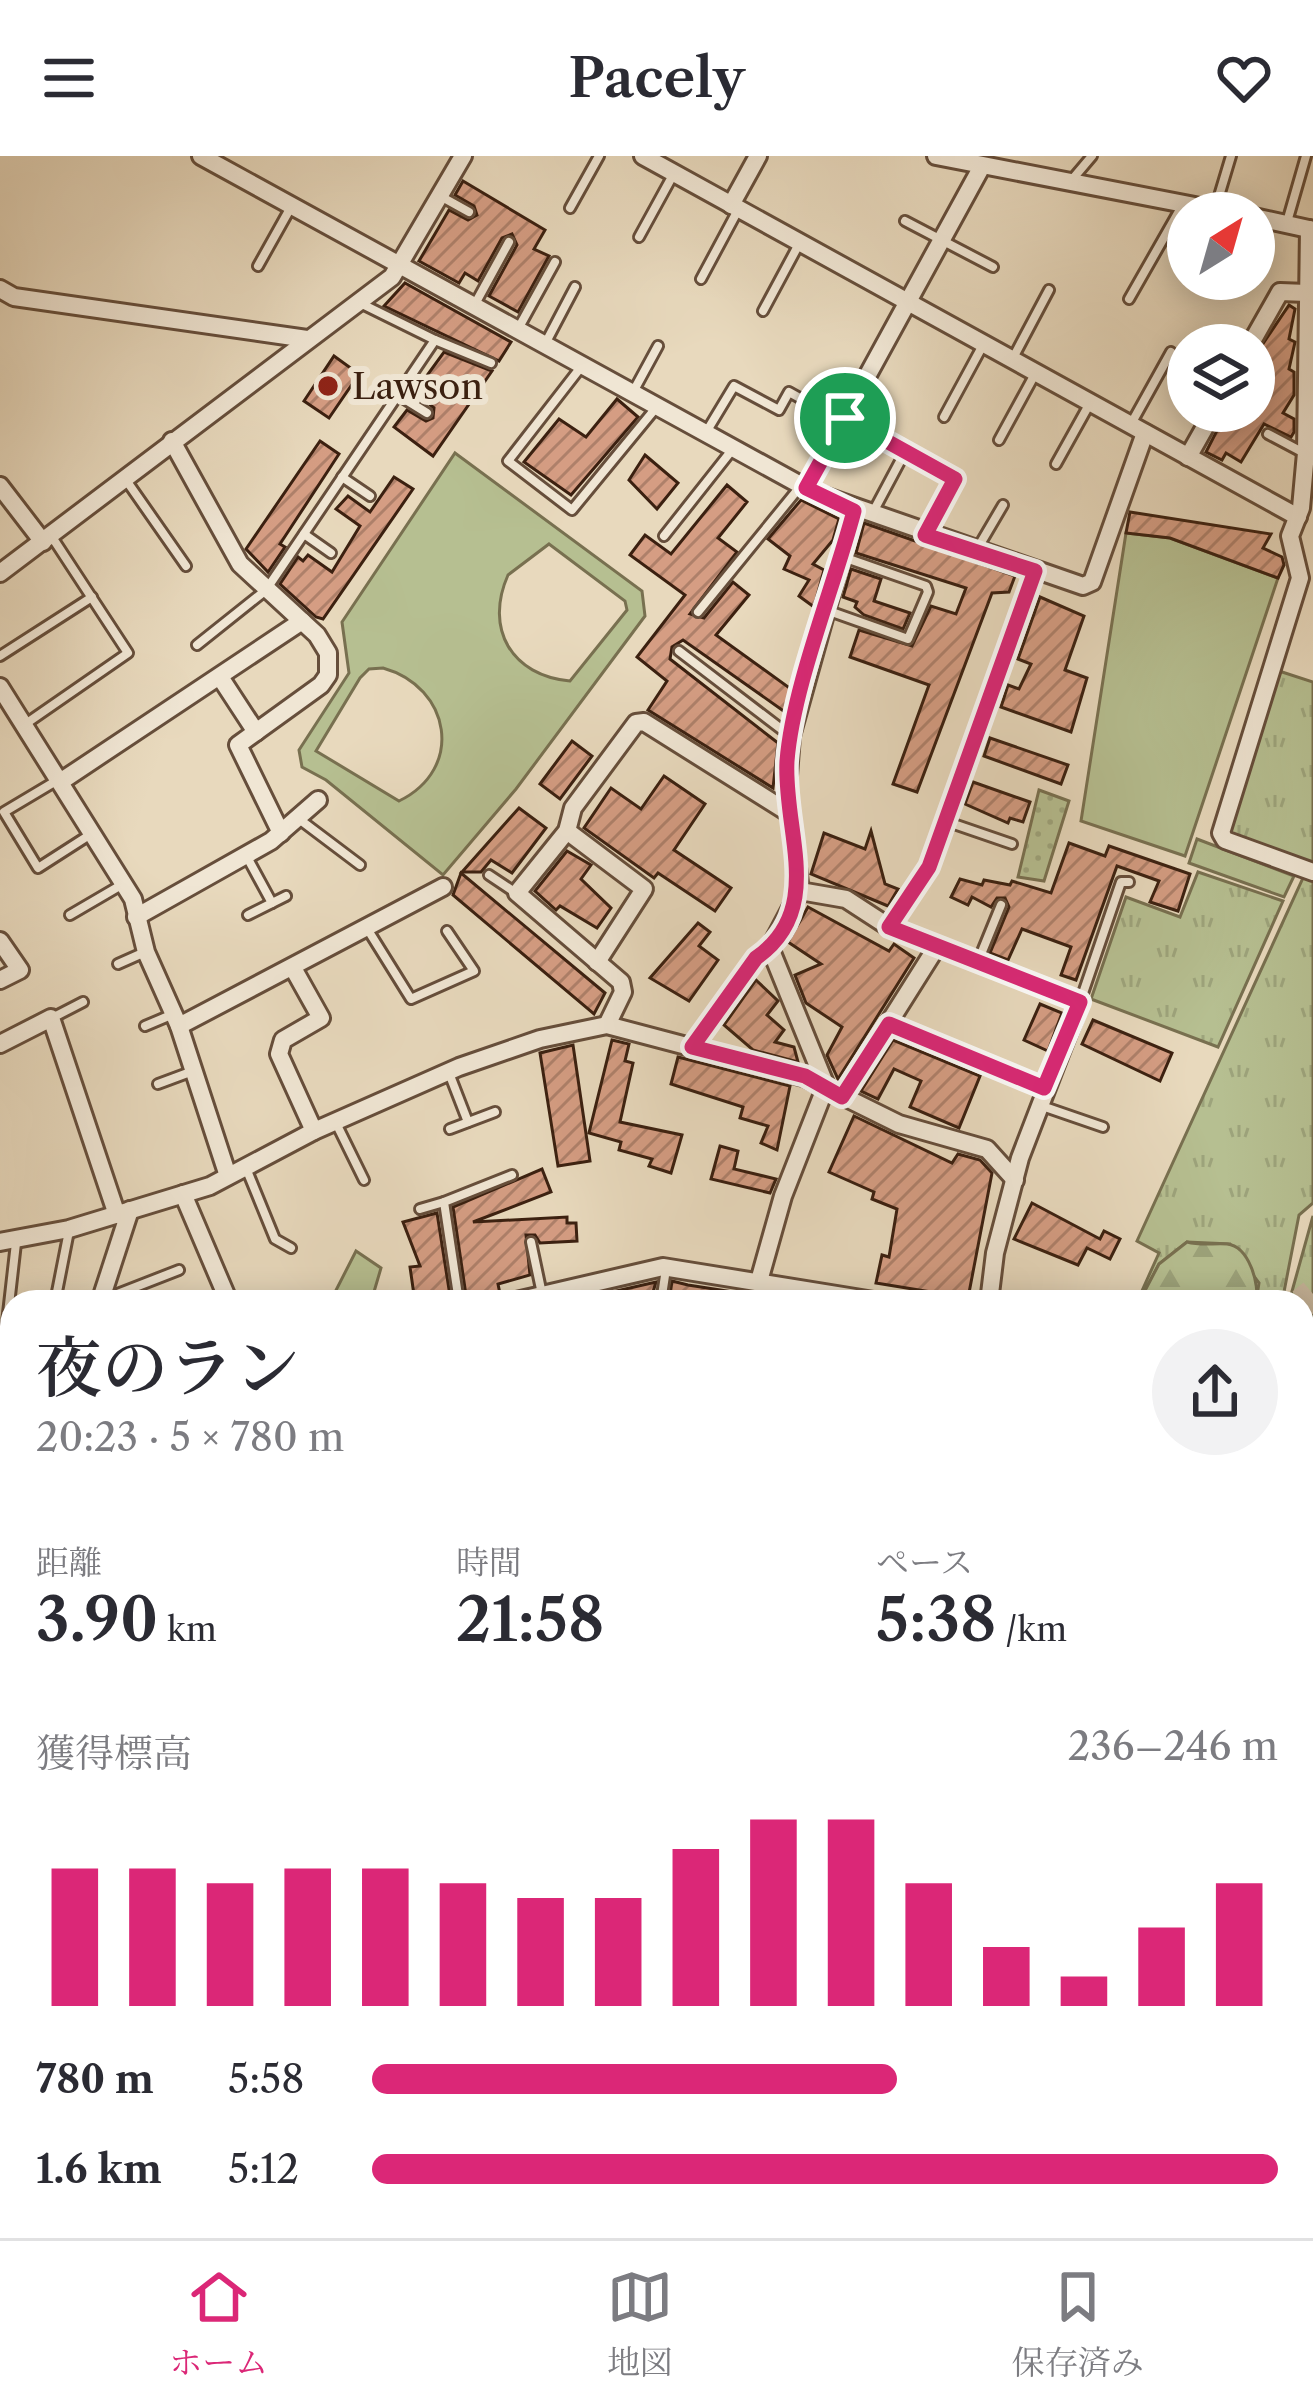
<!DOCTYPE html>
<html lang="ja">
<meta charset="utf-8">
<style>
body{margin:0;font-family:"Libre Caslon Text","Noto Serif JP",serif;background:#f2f2f3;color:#2b2b33;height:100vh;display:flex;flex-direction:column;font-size:45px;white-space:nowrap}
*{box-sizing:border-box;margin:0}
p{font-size:39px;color:#7c7c81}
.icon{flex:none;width:66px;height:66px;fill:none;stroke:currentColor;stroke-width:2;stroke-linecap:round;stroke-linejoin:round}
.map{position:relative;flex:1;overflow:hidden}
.panel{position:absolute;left:0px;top:1134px;width:1314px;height:948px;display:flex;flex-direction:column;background:#fff;border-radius:36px 36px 0 0;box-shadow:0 6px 30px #0003}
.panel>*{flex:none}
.needle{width:78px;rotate:37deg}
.controls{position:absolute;left:1167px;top:36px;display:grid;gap:24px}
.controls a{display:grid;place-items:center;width:108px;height:108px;border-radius:50%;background:#fff;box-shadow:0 6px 30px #0003;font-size:60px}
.pin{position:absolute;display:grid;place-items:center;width:102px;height:102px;color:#fff;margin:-51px;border:6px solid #fff;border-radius:50%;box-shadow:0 3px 12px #0007}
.round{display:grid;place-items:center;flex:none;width:126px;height:126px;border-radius:63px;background:#f2f2f3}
.head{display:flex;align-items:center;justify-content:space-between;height:204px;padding:0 36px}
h1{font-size:66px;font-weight:600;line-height:90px}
.stats{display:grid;grid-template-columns:repeat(3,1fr);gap:18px;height:204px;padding:12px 36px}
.stats div{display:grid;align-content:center}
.stats b{font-size:60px;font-weight:600}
.stats small{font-size:33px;font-weight:400}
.stats p{font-size:33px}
.chart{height:336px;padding:24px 36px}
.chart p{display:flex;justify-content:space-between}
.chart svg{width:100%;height:216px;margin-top:12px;stroke:#db2777;stroke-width:6}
ul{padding:0 36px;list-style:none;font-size:39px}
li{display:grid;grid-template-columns:192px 144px 1fr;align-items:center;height:90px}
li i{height:30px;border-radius:15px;background:#db2777}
header{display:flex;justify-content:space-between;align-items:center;height:156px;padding:0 36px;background:#fff;font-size:54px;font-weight:600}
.dock{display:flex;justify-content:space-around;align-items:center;height:168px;border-top:3px solid #e1e1e2;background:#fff;font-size:33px;color:#7c7c81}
.dock a{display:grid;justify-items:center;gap:6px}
.dock .current{color:#db2777}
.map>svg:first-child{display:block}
.grass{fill:url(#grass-tufts);stroke:#787050;stroke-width:3}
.forest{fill:url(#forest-firs);stroke:#787050;stroke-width:3}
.park{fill:url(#park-dots);stroke:#787050;stroke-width:3}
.pitch{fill:#b6bf91;stroke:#787050;stroke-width:3;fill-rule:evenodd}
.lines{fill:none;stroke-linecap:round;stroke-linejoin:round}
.river{stroke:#97bab0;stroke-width:33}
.building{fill:url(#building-hatch);stroke:#3b2010;stroke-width:3}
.highway-tunnel{stroke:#c5b49a;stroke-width:30;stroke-dasharray:30 15;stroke-linecap:butt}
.lane-casing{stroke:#664e3b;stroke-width:14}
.street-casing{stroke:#664e3b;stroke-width:22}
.secondary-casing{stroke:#3b2010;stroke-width:30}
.highway-casing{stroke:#3b2010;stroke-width:36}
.lane{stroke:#f0e6d4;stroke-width:8}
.street{stroke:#f0e6d4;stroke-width:16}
.secondary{stroke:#f0e6d4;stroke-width:24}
.highway{stroke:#e4bc7e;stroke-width:30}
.route-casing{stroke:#fff;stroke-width:24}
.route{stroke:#db2777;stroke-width:15}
.poi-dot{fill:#8f2418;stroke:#f0e6d4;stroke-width:4.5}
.labels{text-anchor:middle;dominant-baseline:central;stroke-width:12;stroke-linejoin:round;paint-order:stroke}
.poi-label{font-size:36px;fill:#3b2010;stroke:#f0e6d4;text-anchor:start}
</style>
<header><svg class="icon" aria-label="menu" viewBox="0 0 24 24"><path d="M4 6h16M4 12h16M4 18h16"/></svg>Pacely<svg class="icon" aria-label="heart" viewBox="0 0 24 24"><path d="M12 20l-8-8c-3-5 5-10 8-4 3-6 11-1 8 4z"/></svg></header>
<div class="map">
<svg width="1313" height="2082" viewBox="0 0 1313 2082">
<defs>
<pattern id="grass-tufts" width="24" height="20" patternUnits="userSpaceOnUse" patternTransform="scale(3)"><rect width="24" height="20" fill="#b6bf91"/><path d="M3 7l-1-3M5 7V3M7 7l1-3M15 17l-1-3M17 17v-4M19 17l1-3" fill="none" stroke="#9da47c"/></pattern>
<pattern id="forest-firs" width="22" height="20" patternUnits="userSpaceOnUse" patternTransform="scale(3)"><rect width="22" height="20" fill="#b6bf91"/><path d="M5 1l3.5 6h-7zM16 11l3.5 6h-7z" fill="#9da47c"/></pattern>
<pattern id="park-dots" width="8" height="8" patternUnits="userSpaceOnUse" patternTransform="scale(3)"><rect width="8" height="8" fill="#b6bf91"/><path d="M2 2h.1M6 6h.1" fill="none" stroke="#9da47c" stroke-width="1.8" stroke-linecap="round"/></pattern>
<pattern id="building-hatch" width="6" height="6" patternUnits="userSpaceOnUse" patternTransform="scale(3)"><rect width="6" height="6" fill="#d59d83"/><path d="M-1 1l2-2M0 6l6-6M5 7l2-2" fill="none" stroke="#ae806a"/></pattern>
</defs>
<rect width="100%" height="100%" fill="#e8d9bd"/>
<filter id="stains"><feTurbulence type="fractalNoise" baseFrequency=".00167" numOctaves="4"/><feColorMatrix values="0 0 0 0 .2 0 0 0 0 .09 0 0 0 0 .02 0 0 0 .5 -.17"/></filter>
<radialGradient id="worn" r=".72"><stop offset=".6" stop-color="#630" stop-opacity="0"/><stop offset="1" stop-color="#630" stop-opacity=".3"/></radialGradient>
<g class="grass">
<polygon points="1279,515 1313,526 1313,707 1229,678"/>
<polygon points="1198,716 1283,745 1218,891 1091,843 1126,741 1180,761"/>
<polygon points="1303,722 1313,724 1313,1047 1299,1059 1282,1146 1256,1146 1259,1127 1230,1088 1187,1086 1159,1108 1139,1146 1096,1146 1100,1139 1141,1137 1159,1097 1137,1085"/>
<polygon points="1313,1060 1313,1176 1302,1163 1302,1146 1289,1146"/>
<polygon points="874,2070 1035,2070 1030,2082 865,2082"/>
</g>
<path class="forest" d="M1187,1086C1202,1090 1212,1087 1227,1088C1249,1090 1260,1129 1256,1146H1139L1159,1108Z"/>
<polygon class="park" points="1039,634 1069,645 1044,725 1018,721"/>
<g class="pitch">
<path d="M455,297L642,435L645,460L516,633L443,719L326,624L302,611L299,594L349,517L342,466ZM549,388L625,445L627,454L570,525C512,520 484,473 508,419ZM383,512C451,531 465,613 399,645L316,595L360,522L369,513Z"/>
<polygon points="1126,377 1170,382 1278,422 1185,700 1081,665"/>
<polygon points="1197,683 1294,720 1284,741 1189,707"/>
<polygon points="356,1095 381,1112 371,1146 330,1146"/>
</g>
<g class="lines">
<g class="river">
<polyline points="1302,1692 1313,1691"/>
<polyline points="848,2082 857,2070"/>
</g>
</g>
<g class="building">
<polygon points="463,25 545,74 534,93 549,100 518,156 489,140 517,89 512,78 502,82 478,125 465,117 459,127 419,105 449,54 468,64 477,59 474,50 455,39"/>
<polygon points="405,127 511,186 499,205 384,150"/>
<polygon points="1289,149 1295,153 1289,183 1295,186 1289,213 1294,216 1294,239 1283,257 1294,263 1294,276 1291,281 1264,268 1241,306 1226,297 1222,304 1206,296 1227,255 1254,255 1261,230 1254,226 1254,201"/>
<polygon points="444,196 492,215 433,300 394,271 407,254 426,265 433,262 434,252 415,236"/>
<polygon points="334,200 359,218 329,262 304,245"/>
<polygon points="617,243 638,261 571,339 524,306 559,263 586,281"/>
<polygon points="320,285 339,298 280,388 285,391 268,416 246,393"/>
<polygon points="645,299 678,327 657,353 629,324"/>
<polygon points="394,321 413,333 323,463 316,461 280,428 298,401 303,405 308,399 332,416 360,370 336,353 348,340 370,356"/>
<polygon points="727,329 747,346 718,382 737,396 690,458 704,462 733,426 749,439 716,479 791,533 785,556 683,484 672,491 670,503 778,587 773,632 648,554 667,525 637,501 685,439 630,399 645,379 671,398"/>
<polygon points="801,344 839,363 833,384 813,408 824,414 814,451 799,440 809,424 784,413 790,400 768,383"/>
<polygon points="1130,356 1271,378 1263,392 1282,401 1284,409 1278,422 1170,382 1126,377"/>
<polygon points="864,367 1015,420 1009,436 992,437 917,636 893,628 929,529 850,501 859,474 912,490 931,450 956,458 966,432 856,397"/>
<polygon points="851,413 881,423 874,445 910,457 903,473 864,459 855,451 857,446 843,441"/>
<polygon points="1040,441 1084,460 1065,514 1087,522 1071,576 1001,551 1008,529 1019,533 1031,508 1018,503"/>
<polygon points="990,582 1068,609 1061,628 984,600"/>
<polygon points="572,585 592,600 560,643 540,628"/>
<polygon points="664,620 705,648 674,694 731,732 715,755 658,717 654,722 584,672 611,632 641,653"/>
<polygon points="973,626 1030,646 1023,666 1010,662 1008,667 965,648"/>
<polygon points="519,652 546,672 512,717 491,704 481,716 462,716"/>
<polygon points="871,675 885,728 898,733 888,750 811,718 824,677 865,693"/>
<polygon points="1069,687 1105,700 1109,690 1190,718 1178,755 1150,746 1159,725 1117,710 1076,824 1061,819 1071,791 1022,773 1008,804 990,797 1009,751 1005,742 997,742 991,751 972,741 968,749 951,741 960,723 982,729 984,724 1010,729 1012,725 1051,737"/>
<polygon points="567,695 591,709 581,723 611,752 597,772 560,750 556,754 535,735"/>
<polygon points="461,717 605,837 594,858 453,739"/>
<polygon points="808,751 889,795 894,788 914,802 838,923 827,899 842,871 806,847 795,819 821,808 788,786"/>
<polygon points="698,767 710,776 699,790 718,804 689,845 650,822"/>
<polygon points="756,824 778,845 767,859 784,874 775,886 794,891 798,906 753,894 724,869"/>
<polygon points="1040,848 1062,857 1048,895 1024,884"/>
<polygon points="1093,864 1172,897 1160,925 1082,888"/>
<polygon points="612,884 629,888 625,905 633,907 620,966 682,979 671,1017 649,1010 652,1003 619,994 621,986 589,977"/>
<polygon points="893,884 980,920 959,972 910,951 921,925 894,913 878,943 861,935"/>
<polygon points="573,889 590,1005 558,1010 540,897"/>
<polygon points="678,901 790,930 777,994 761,987 768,970 740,962 743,951 671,928"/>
<polygon points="854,960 952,1007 958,998 980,1004 992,1017 968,1142 876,1127 882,1099 889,1101 897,1053 872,1043 874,1036 829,1016"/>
<polygon points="720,990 738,995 734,1013 776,1023 770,1037 711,1023"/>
<polygon points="542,1013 551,1036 473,1066 567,1061 567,1067 576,1067 577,1085 540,1087 535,1079 526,1079 530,1119 498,1128 500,1138 467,1146 453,1051"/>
<polygon points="1032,1047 1100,1083 1104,1075 1120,1083 1110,1103 1087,1092 1078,1109 1014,1083"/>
<polygon points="437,1057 451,1146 415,1146 410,1111 420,1110 403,1066"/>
<polygon points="672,1125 688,1129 797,1146 669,1146"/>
<polygon points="656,1126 650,1146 568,1146"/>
</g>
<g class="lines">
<g class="highway-tunnel">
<polyline points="1302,1147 1313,1138"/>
<polyline points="1302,1198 1313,1189"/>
</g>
<defs>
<g id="lane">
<polyline points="1070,26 1092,0"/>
<polyline points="442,41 469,56"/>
<polyline points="1216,50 1231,0"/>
<polyline points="570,52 599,0"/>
<polyline points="905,65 993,111"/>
<polyline points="1287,66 1306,0"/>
<polyline points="639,81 673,19"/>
<polyline points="258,110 291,51"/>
<polyline points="701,123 738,54"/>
<polyline points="1207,131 1212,123"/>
<polyline points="1129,143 1182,50"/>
<polyline points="360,147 435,184"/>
<polyline points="475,148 509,86"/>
<polyline points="763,155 799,88"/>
<polyline points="518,173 555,106"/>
<polyline points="545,188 575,131"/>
<polyline points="1013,202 1049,134"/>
<polyline points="581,211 508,305 572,354 655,253"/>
<polyline points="633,236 658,190"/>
<polyline points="398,239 427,257"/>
<polyline points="944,261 983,189"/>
<polyline points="846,263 955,323 927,374"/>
<polyline points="1131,268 1171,196"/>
<polyline points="705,278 734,230 779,254 789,236 841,265"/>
<polyline points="1268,278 1304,297"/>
<polyline points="999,284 1035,218"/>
<polyline points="1056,308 1090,247"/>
<polyline points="342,321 370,340"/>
<polyline points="126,324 186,410"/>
<polyline points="872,358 905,296"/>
<polyline points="304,378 331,397"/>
<polyline points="664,380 732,294"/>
<polyline points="976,395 1003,349"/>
<polyline points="829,455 908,483 928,436 926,430 843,401"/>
<polyline points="698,456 799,332"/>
<polyline points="197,489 266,434 435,184 491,207"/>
<polyline points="679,495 789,579"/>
<polyline points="0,500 92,441"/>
<polyline points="24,569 128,497 52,381"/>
<polyline points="56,625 4,656 38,712 91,678"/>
<polyline points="299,663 360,709"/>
<polyline points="945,665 1012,688"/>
<polyline points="247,701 272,747"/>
<polyline points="489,719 516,737"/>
<polyline points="70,759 123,728"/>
<polyline points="248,759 286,740"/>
<polyline points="368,774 411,843 474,815 447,775"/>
<polyline points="979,803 1001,749"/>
<polyline points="118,808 145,796"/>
<polyline points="1080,846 1121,726 1129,726"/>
<polyline points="52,862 83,846"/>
<polyline points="145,870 171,859"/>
<polyline points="449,917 468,966"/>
<polyline points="158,928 193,915"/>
<polyline points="1042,950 1103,971"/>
<polyline points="336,967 364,1024"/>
<polyline points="450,973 495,956"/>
<polyline points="246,1012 275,1083 291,1092"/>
<polyline points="420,1053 444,1046"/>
<polyline points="531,1086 542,1138"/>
<polyline points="102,1144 179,1114"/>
<polyline points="55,1146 69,1075"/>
<polyline points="459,1146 444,1046 512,1019"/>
<polyline points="661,1146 666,1113"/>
<polyline points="0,1176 6,1175 16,1087"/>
<polyline points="1302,1463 1313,1452"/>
<polyline points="1302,1612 1313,1603"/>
<polyline points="0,1705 2,1709"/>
<polyline points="1302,2036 1313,2045"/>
<polyline points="385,2070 396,2082"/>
<polyline points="436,2070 448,2082"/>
<polyline points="755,2070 767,2082"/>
<polyline points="453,2082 466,2070"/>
<polyline points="1256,2082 1265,2070"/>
</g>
<g id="street">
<polyline points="201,0 815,337 1083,430 1092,426 1145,277"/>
<polyline points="643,0 1298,361"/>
<polyline points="936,0 1231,57"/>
<polyline points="731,49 758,0"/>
<polyline points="1254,61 1313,74"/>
<polyline points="1309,73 1306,297 1301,352 1290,380 1300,422 1221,677 1225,684 1313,716"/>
<polyline points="0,133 14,141 307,183"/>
<polyline points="1250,189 1280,136 1307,137"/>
<polyline points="172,285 240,408 317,479 328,497 328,519 321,529 238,589 281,677"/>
<polyline points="1188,301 1214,255"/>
<polyline points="0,330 43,386"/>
<polyline points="806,332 981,12"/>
<polyline points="854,355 791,580 787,633 800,735 846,743 889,771"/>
<polyline points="0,417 392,121 463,0"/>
<polyline points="220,521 256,576"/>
<polyline points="0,531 133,743 146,796 179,870 228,1020"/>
<polyline points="60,626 302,465"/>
<polyline points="567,675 644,733 597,806"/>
<polyline points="136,761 271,685 318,644"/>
<polyline points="0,785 20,814 0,824"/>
<polyline points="293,812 321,862 283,884 279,898 314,975"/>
<polyline points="889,868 1044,932"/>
<polyline points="607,869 623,836 621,826 517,737 567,675 573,652 636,567 644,566 789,657"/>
<polyline points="179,870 443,731"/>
<polyline points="0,888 51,862 117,1059"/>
<polyline points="692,891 756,802 770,792"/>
<polyline points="842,941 936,792"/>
<polyline points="183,1038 229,1146"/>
<polyline points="0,1086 69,1073 210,1030 314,975 459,911 540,883 607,869 804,921 899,968 987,993 1015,1024"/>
<polyline points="759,1125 783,1040 826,930 770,792 800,735"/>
<polyline points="100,1146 130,1054"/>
<polyline points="512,1146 663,1111 880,1146"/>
<polyline points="989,1146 995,1097 1020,1002 1080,846 889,771 929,711 1035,415"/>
<polyline points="0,1329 12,1321"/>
<polyline points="1302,1406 1313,1422"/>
<polyline points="0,1540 12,1555"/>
<polyline points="0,1662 12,1656"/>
<polyline points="1302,1762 1313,1760"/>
<polyline points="1302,1841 1313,1850"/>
<polyline points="1302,1894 1313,1877"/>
<polyline points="0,1944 12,1937"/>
<polyline points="571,2070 583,2082"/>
<polyline points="786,2082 795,2070"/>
<polyline points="1041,2082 1046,2070"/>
<polyline points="1095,2082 1098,2070"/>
<polyline points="1186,2082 1193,2070"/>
</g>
<g id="secondary">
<polyline points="1302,1310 1313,1314"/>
<polyline points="10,2082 24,2070"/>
<polyline points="294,2082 305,2070"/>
</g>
<g id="highway">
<polyline points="90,2082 106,2070"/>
<polyline points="236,2082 248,2070"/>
</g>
</defs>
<use href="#lane" class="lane-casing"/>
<use href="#street" class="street-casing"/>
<use href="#secondary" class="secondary-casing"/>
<use href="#highway" class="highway-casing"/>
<use href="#lane" class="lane"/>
<use href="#street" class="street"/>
<use href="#secondary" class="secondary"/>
<use href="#highway" class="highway"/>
</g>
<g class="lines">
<defs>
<path id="route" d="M845,262L955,323L925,379L1035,415L929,711L889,771L1080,846L1044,932L889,868L842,941L805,920L692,891L756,802C826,753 783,675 787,605C793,530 834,431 854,355L806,332Z"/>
</defs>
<use href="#route" class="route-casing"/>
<use href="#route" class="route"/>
</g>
<circle class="poi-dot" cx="328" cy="230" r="12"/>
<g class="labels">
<g class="poi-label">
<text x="352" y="230">Lawson</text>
</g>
</g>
<rect width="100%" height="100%" filter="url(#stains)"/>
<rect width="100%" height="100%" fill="url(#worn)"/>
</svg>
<div class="controls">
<a><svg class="needle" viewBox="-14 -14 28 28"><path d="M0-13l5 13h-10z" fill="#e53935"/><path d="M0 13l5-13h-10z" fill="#7c7c81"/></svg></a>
<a><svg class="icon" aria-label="layers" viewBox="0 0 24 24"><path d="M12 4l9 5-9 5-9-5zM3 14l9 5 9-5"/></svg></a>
</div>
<div class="pin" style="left:845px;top:262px;background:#1e9e55"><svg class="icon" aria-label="arrive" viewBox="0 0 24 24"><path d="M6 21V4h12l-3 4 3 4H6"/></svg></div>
<section class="panel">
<div class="head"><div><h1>夜のラン</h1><p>20:23 · 5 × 780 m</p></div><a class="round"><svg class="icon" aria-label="share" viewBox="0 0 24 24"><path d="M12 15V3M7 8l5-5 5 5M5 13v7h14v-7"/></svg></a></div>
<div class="stats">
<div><p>距離</p><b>3.90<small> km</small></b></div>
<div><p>時間</p><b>21:58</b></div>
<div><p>ペース</p><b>5:38<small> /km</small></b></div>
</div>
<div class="chart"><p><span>獲得標高</span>236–246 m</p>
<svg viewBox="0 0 160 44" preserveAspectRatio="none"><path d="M5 44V16M15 44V16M25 44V19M35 44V16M45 44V16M55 44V19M65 44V22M75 44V22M85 44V12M95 44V6M105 44V6M115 44V19M125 44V32M135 44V38M145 44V28M155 44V19"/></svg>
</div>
<ul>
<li><b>780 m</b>5:58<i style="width:58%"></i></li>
<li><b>1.6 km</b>5:12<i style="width:100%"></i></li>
</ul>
</section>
</div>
<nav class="dock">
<a class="current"><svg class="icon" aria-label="home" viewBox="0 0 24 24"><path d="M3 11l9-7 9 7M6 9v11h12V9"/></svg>ホーム</a>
<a><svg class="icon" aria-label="map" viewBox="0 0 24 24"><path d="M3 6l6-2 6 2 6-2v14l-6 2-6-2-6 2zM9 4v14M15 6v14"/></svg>地図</a>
<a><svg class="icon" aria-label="saved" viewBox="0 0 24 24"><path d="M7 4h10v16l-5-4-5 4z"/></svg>保存済み</a>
</nav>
